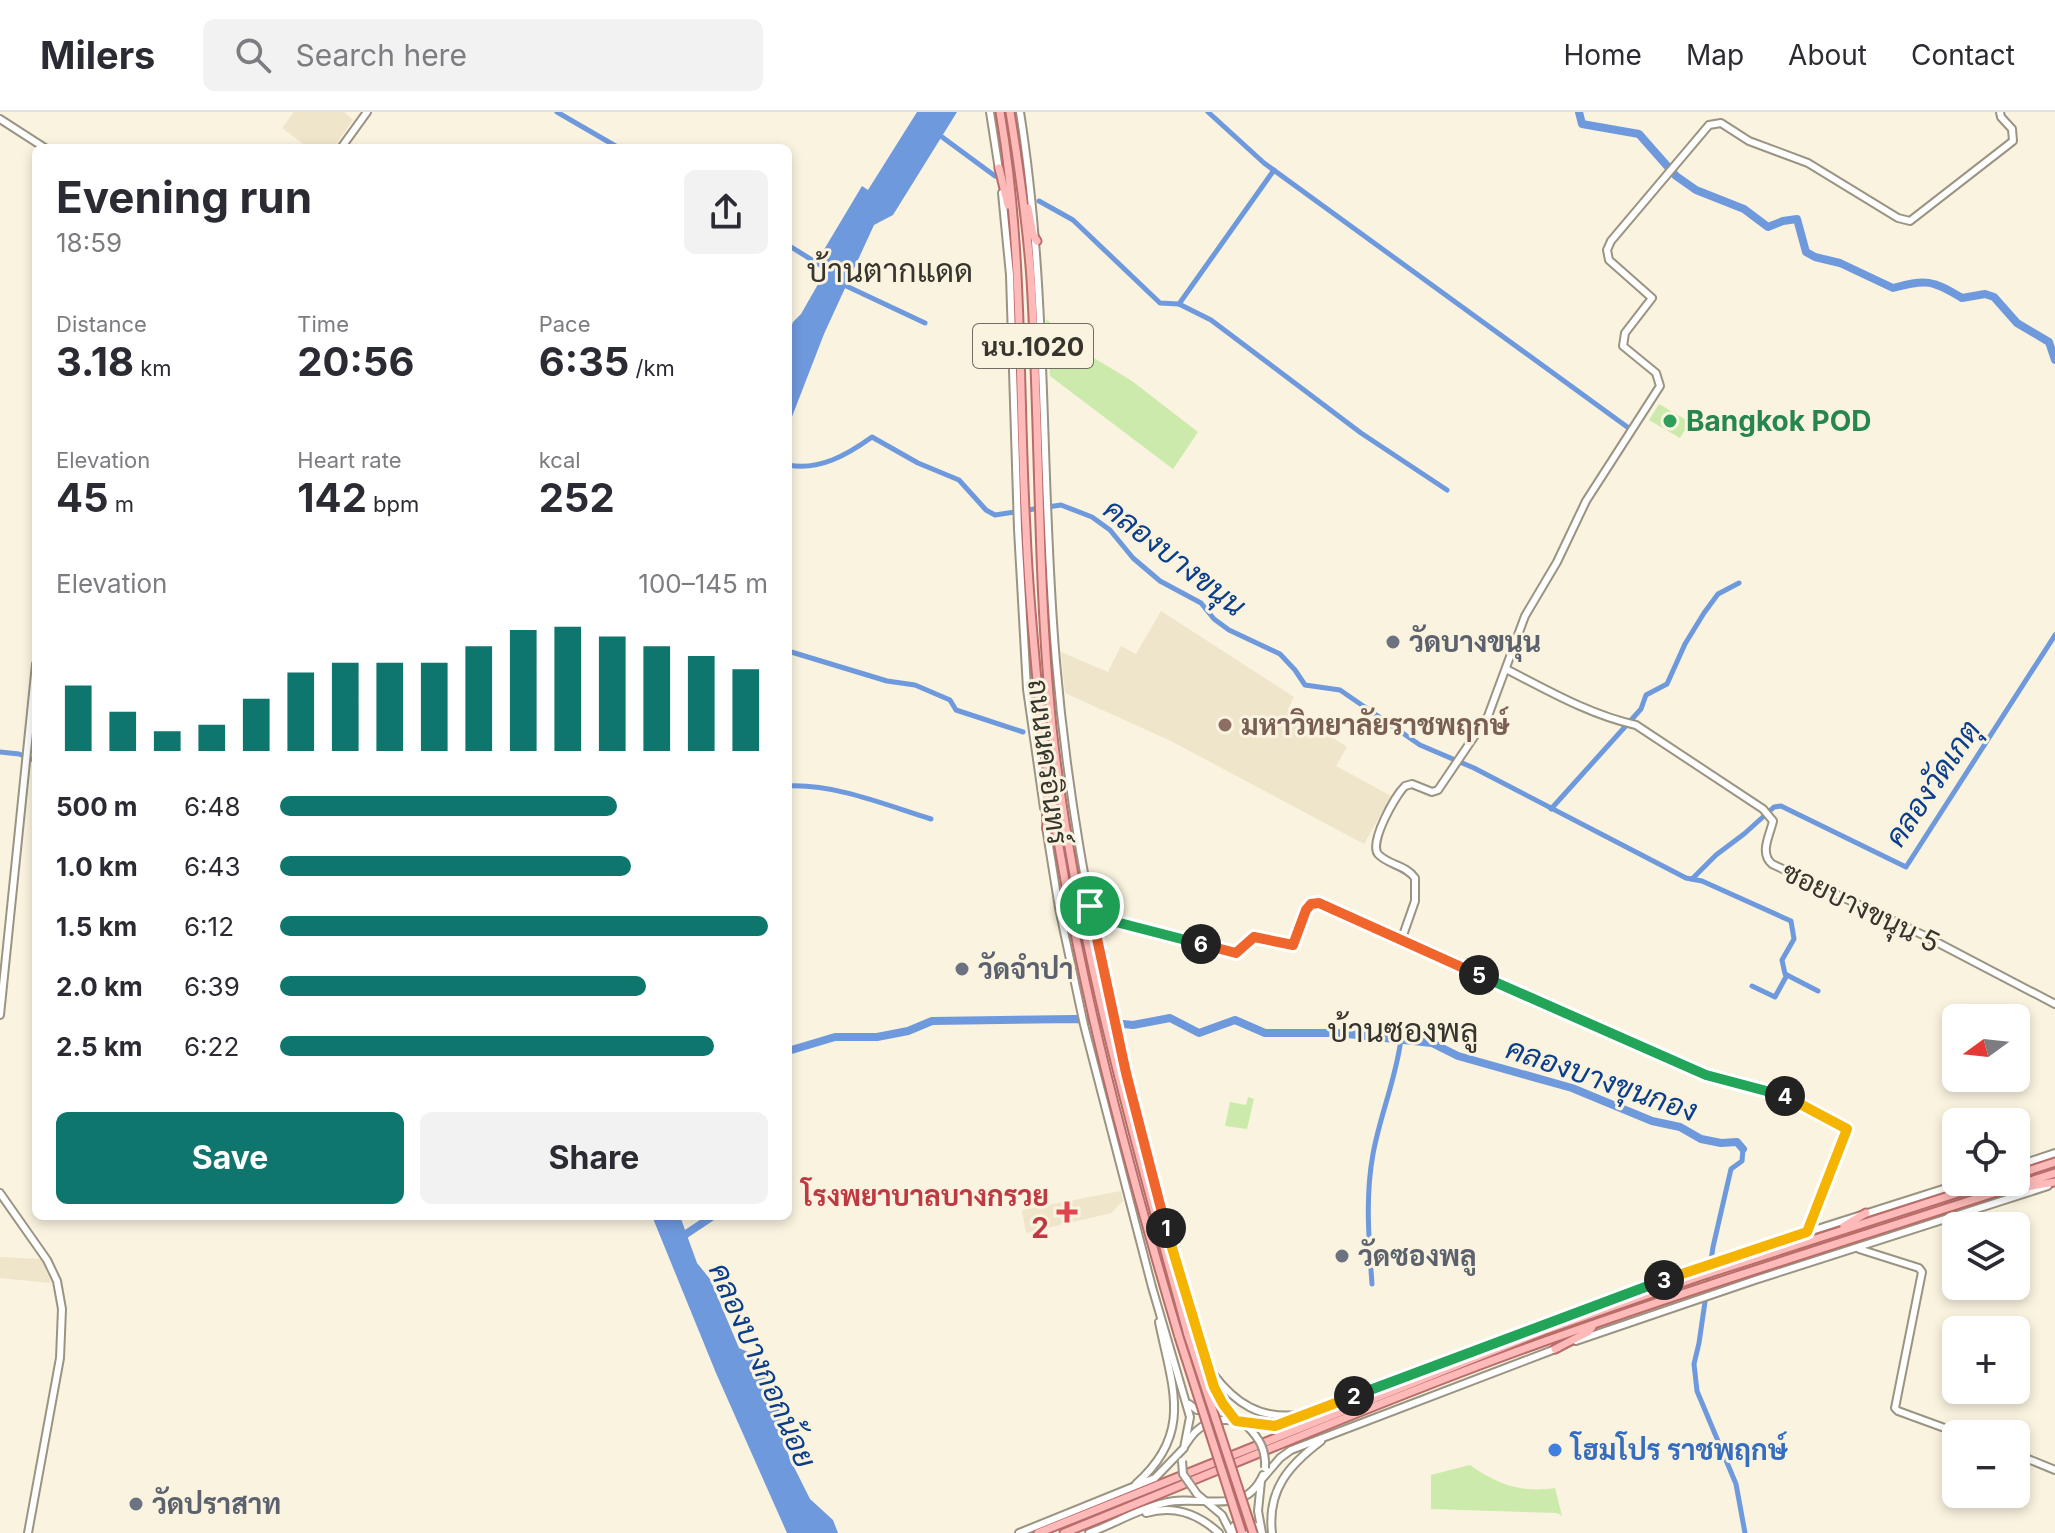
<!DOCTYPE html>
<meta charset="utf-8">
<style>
body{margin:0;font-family:Inter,Sarabun,sans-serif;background:#f2f2f3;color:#2b2b33;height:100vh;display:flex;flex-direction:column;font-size:30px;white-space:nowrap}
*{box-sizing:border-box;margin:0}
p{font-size:26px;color:#7c7c81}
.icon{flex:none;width:44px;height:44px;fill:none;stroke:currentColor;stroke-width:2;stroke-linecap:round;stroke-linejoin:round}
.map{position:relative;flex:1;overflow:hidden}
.sheet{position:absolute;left:32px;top:32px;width:760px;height:1076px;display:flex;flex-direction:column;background:#fff;border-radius:12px;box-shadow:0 4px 12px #0003}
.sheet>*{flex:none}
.needle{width:52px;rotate:255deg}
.fabs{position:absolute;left:1942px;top:892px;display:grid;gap:16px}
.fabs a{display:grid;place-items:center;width:88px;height:88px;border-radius:12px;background:#fff;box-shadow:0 4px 12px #0003;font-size:40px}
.pin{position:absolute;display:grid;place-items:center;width:68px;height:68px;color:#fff;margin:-34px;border:4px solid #fff;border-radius:50%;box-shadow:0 2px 8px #0007}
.km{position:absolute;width:40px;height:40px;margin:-20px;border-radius:50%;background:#222;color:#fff;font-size:22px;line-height:40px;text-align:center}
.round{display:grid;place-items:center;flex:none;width:84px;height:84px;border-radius:12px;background:#f2f2f3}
.summary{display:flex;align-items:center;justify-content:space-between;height:136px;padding:0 24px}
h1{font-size:44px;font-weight:700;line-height:60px}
.stats{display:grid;grid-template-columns:repeat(3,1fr);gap:12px;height:136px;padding:8px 24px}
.stats div{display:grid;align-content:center}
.stats b{font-size:40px;font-weight:700}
.stats small{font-size:22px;font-weight:400}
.stats p{font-size:22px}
.chart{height:224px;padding:16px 24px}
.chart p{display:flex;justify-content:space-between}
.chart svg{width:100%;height:144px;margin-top:8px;stroke:#0f766e;stroke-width:6}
.primary-button{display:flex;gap:16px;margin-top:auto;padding:16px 24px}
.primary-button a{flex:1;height:92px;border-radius:12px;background:#0f766e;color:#fff;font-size:32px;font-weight:700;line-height:92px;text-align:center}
.primary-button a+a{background:#f2f2f3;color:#2b2b33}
ul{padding:0 24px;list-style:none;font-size:26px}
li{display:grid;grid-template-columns:128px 96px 1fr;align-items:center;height:60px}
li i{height:20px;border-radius:10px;background:#0f766e}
header{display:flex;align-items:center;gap:48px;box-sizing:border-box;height:112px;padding:0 40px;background:#fff;border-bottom:2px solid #e1e1e2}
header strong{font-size:38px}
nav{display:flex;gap:44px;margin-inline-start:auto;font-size:28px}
.search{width:560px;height:72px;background:#f2f2f3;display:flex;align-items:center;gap:20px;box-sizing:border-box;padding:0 28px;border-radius:12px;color:#7c7c81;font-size:30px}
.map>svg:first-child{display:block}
.built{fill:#eee5ca}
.green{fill:#cceaab}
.water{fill:#6f99dd}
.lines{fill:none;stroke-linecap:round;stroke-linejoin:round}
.canal{stroke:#6f99dd;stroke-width:5}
.river{stroke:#6f99dd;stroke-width:8}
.secondary-casing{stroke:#9a9482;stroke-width:10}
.primary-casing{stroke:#b86d69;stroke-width:11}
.secondary{stroke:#fff;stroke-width:6}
.primary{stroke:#febab9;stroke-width:7}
.secondary-bridge-casing{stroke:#9a9482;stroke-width:10;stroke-linecap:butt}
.primary-bridge-casing{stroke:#b86d69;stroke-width:11;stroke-linecap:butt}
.secondary-bridge{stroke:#fff;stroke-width:6}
.primary-bridge{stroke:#febab9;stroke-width:7}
.split-1-casing{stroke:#fff;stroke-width:16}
.split-2-casing{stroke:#fff;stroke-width:16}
.split-3-casing{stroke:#fff;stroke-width:16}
.split-4-casing{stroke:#fff;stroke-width:16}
.split-5-casing{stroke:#fff;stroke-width:16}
.split-6-casing{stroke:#fff;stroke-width:16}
.split-7-casing{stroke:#fff;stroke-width:16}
.split-1{stroke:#f0652b;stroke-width:10}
.split-2{stroke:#f5b400;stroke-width:10}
.split-3{stroke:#22a559;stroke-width:10}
.split-4{stroke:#f5b400;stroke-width:10}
.split-5{stroke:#22a559;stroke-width:10}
.split-6{stroke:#f0652b;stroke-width:10}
.split-7{stroke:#22a559;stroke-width:10}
.leisure-dot{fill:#2e9e5b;stroke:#f9f3df;stroke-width:3}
.worship-dot{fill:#6b7280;stroke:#f9f3df;stroke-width:3}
.education-dot{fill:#8d6e63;stroke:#f9f3df;stroke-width:3}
.health-dot{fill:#e0444e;stroke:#f9f3df;stroke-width:3}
.shop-dot{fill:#3f7fe0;stroke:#f9f3df;stroke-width:3}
.labels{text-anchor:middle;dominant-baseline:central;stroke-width:6;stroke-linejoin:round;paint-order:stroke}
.shield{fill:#f9f3df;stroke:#716d62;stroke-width:2}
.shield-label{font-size:26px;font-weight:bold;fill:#37342d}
.leisure-label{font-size:28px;font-weight:bold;fill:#27864d;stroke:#f9f3df;text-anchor:start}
.worship-label{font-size:28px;font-weight:bold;fill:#5b616d;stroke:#f9f3df;text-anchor:start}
.education-label{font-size:28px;font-weight:bold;fill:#785e54;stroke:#f9f3df;text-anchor:start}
.street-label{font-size:28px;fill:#37342d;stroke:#f9f3df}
.health-label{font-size:28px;font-weight:bold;fill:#be3a42;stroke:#f9f3df;text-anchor:end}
.shop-label{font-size:28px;font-weight:bold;fill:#366cbe;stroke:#f9f3df;text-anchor:start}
.water-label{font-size:30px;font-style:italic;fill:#0a3d8c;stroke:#f9f3df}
.quarter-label{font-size:32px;fill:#37342d;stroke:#f9f3df}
</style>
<header>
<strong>Milers</strong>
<div class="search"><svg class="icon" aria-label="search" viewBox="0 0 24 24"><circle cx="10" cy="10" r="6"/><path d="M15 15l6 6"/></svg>Search here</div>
<nav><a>Home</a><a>Map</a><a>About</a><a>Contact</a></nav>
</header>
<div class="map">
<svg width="2055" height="1421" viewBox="0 0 2055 1421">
<rect width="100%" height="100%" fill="#f9f3df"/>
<g class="built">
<polygon points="294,0 344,0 353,8 333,36 309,36 282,16"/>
<polygon points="1161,499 1294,585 1288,597 1347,635 1336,654 1391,684 1364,732 1173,630 1065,581 1061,540 1108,560 1121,534 1136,542"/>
<polygon points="1121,1079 1123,1089 1111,1101 1026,1121 1022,1098"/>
<polygon points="0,1145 41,1147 51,1171 0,1166"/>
</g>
<g class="green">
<polygon points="1046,207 1089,243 1132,269 1198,320 1173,357 1050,264"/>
<polygon points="1659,292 1690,310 1680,326 1649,308"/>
<polygon points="1248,985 1254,987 1247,1017 1225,1014 1230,990 1246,993"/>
<path d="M1470,1353C1498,1373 1521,1381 1555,1376L1562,1404L1557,1401L1431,1397V1363Z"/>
</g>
<g class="water">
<polygon points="917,0 957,0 893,103 874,113 824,222 788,315 788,223 793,210 801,202 825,160 819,146 862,74 868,78"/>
<polygon points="652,1104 680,1104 697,1151 710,1167 739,1236 759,1245 769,1275 781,1302 780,1319 790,1347 810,1387 833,1408 838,1421 787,1421 716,1261"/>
</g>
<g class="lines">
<g class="canal">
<polyline points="557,0 619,36"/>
<polyline points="1208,0 1264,51 1630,317"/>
<polyline points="938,22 995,64"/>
<polyline points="1039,89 1073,108 1160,191 1179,192 1211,208 1361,321 1447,378"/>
<polyline points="788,133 828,158"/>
<polyline points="842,172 925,211"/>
<polyline points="1179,192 1274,58"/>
<path d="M788,353C819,359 847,343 872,325L918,351L959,368L986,398L995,403L1061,393L1092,405L1110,418L1133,446L1160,469L1201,491L1214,507L1229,518L1280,542L1295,558L1305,573L1340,578L1420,633L1474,656L1686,766L1702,769L1791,809L1794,827L1782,848L1785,862L1818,879"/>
<polyline points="788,539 887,569 915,573 950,588 956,598 1023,620"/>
<polyline points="0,640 19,642 36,649"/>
<path d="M788,674C836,672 886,693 931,707"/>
<polyline points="1551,697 1641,597 1646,583 1667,572 1685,532 1704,501 1718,482 1739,471"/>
<polyline points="1692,767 1716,743 1744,722 1774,695 1781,694 1906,755 2055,523"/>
<polyline points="1752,874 1775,885 1787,863"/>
<polyline points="1743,1037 1742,1049 1731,1057 1713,1135 1699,1231 1694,1252 1697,1279 1736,1372 1745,1421"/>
<path d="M1372,1172C1369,1129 1365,1085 1373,1042C1380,1003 1396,967 1401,927"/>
</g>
<g class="river">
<path d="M1579,0L1582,12L1639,22L1676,64L1696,78L1744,97L1768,115L1783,109L1797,107L1806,140L1815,145L1840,151L1893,176C1927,167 1932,168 1962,186L1985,182L1994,185L2017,211L2049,230L2055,248"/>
<polyline points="788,939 835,925 877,925 908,919 932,909 1075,907 1133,913 1170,906 1199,921 1235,908 1265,921 1338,921 1432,931 1458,944 1572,976 1652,1009 1680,1015 1701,1027 1721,1031 1737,1030 1743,1037"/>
<polyline points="680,1126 713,1104"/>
</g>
<defs>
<g id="secondary">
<polyline points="990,0 999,58"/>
<path d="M1020,0C1049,182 1040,367 1056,550C1072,738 1113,922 1163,1103"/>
<polyline points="0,7 45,36"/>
<polyline points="341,36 367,0"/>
<polyline points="1002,81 1010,163 1018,417 1027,577 1044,696"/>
<path d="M1506,557C1547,578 1590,603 1636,613L1763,697L1773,709C1770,723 1759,741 1772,752L1923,823L2055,892"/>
<polyline points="1090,794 1112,809 1236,841 1254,825 1293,833 1306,798 1311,792 1319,791 1423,840 1553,894 1691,957 1728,971 1776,980 1847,1017 1807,1120"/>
<polyline points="1097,825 1102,814 1112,809"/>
<path d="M1401,829L1415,789V766C1406,753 1388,753 1378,742C1369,730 1395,684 1405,674L1412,672L1432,680L1438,678L1488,604L1525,504L1557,450L1586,389L1660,274L1656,261L1623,234L1625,221L1652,186L1609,148L1607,138L1611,129L1709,13L1721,11L1749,29L1808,51L1898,106L1910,109L2013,29L2012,17L2001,5L2000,0"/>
<polyline points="0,903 36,552"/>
<polyline points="2016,1054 2055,1041"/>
<polyline points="0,1081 47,1148 57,1169 62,1197 60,1246 28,1421"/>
<polyline points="1167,1118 1214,1275 1223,1292 1236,1309"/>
<polyline points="1859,1137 1919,1156 1922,1160 1895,1296 1898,1299 1961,1322"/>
<polyline points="1576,1229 1755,1168 2048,1074"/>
<path d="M1213,1262C1236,1292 1260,1307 1298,1303"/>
<polyline points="1189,1292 1197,1298 1205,1298 1212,1292 1214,1275"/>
<polyline points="1236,1309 1263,1314 1283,1312 1596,1191 1714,1150 1965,1070"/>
<path d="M1186,1332C1198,1312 1214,1305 1237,1309"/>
<polyline points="2016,1342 2055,1358"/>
<polyline points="1262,1367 1280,1346 1291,1338 1558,1236"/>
<polyline points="1261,1369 1258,1399 1262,1421"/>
<path d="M1136,1372C1194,1321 1172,1275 1159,1210"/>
<polyline points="1197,1382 1222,1403 1231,1421"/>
<path d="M1146,1401C1174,1393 1197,1401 1219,1421"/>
<polyline points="1019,1421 1155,1366 1184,1336 1190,1305 1152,1175 1084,913 1059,796 1046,715"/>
<path d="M1089,1421C1114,1412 1138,1397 1164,1391C1199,1381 1244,1407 1263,1363"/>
<polyline points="1233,1421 1233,1415 1243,1406 1260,1417"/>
<path d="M1272,1421C1267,1378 1289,1353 1321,1329"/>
</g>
<g id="primary">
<path d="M1000,0C1024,138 1018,278 1026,417C1028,471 1033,526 1038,579C1060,800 1116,1013 1179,1225"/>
<path d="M1010,0C1019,55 1027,111 1031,167C1040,316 1037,466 1052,615C1074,819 1134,1025 1188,1223"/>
<polyline points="999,56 1008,93"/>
<polyline points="1028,96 1033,123 1037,129"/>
<polyline points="1046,674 1047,717"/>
<polyline points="2016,1063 2055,1050"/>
<polyline points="2019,1072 2026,1075 2055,1070"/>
<polyline points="1158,1097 1167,1119"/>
<polyline points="1844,1114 1866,1101"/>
<polyline points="1509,1224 1526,1222"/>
<polyline points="1555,1237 1588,1220 1592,1215"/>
<polyline points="1038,1421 1543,1219 1701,1164 1992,1070"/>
<path d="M1064,1421C1218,1359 1370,1293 1526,1236C1701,1173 1878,1119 2055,1061"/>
</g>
</defs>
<use href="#secondary" class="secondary-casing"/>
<use href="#primary" class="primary-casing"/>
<use href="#secondary" class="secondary"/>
<use href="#primary" class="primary"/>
<defs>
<g id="secondary-bridge">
<path d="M1247,1314C1260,1327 1266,1338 1265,1356"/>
<polyline points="1182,1349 1183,1362 1197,1382"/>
</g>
<g id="primary-bridge">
<polyline points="1188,1223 1253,1421"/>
<polyline points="1179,1225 1242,1421"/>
</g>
</defs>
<use href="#secondary-bridge" class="secondary-bridge-casing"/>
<use href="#primary-bridge" class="primary-bridge-casing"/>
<use href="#secondary-bridge" class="secondary-bridge"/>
<use href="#primary-bridge" class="primary-bridge"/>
</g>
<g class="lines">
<defs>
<polyline id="split-1" points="1090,794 1126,961 1166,1116"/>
<polyline id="split-2" points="1166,1116 1214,1275 1223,1292 1236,1309 1275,1314 1354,1284"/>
<polyline id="split-3" points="1354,1284 1664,1168"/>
<polyline id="split-4" points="1664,1168 1807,1120 1847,1017 1785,984"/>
<polyline id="split-5" points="1479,863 1706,963 1785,984"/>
<polyline id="split-6" points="1201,832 1236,841 1254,825 1293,833 1306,798 1311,792 1319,791 1479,863"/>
<polyline id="split-7" points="1090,794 1112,809 1201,832"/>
</defs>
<use href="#split-1" class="split-1-casing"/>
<use href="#split-2" class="split-2-casing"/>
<use href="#split-3" class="split-3-casing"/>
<use href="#split-4" class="split-4-casing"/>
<use href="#split-5" class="split-5-casing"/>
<use href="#split-6" class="split-6-casing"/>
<use href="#split-7" class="split-7-casing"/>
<use href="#split-1" class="split-1"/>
<use href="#split-2" class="split-2"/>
<use href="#split-3" class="split-3"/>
<use href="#split-4" class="split-4"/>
<use href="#split-5" class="split-5"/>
<use href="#split-6" class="split-6"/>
<use href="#split-7" class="split-7"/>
</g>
<circle class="leisure-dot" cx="1670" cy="309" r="8"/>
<g class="worship-dot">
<circle cx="1393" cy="530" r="8"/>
<circle cx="962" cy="857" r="8"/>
<circle cx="1342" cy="1144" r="8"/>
<circle cx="136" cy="1392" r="8"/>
</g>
<circle class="education-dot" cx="1225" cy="613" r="8"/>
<path class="health-dot" d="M1063 1088h8v8h8v8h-8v8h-8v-8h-8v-8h8z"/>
<circle class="shop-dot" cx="1555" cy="1338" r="8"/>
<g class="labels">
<rect class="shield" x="973" y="212" width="120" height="44" rx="6"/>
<g class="shield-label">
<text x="1033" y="234">นบ.1020</text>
</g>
<g class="leisure-label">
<text x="1686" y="309">Bangkok POD</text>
</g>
<g class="worship-label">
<text x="1409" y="530">วัดบางขนุน</text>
<text x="978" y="857">วัดจําปา</text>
<text x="1358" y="1144">วัดซองพลู</text>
<text x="152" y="1392">วัดปราสาท</text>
</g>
<g class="education-label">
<text x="1241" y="613">มหาวิทยาลัยราชพฤกษ์</text>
</g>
<g class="street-label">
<text transform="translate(1048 650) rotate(83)">ถนนนครอินทร์</text>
<text transform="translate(1861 795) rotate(26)">ซอยบางขนุน 5</text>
</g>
<g class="health-label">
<text x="1049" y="1084">โรงพยาบาลบางกรวย<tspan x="1049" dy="32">2</tspan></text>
</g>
<g class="shop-label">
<text x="1571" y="1338">โฮมโปร ราชพฤกษ์</text>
</g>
<g class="water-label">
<text transform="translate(1175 445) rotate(38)">คลองบางขนุน</text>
<text transform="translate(1932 671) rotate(-56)">คลองวัดเกตุ</text>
<text transform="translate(1602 967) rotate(19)">คลองบางขุนกอง</text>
<text transform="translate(763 1253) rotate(66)">คลองบางกอกน้อย</text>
</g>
<g class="quarter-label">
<text x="890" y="158">บ้านตากแดด</text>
<text x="1403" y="918">บ้านซองพลู</text>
</g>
</g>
</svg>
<div class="fabs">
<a><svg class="needle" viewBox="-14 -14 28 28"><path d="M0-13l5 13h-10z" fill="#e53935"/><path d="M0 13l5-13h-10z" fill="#7c7c81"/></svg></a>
<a><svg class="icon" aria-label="locate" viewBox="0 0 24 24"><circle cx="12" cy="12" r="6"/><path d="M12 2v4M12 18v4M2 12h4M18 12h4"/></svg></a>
<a><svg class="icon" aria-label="layers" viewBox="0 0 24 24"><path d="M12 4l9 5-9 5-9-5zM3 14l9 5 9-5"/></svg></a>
<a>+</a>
<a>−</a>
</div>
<div class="pin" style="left:1090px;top:794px;background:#1e9e55"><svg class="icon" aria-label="arrive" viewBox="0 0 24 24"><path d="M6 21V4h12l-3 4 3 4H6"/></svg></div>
<b class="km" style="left:1166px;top:1116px">1</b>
<b class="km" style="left:1354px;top:1284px">2</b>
<b class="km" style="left:1664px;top:1168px">3</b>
<b class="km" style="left:1785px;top:984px">4</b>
<b class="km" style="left:1479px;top:863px">5</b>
<b class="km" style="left:1201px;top:832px">6</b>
<section class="sheet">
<div class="summary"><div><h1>Evening run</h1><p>18:59</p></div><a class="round"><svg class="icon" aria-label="share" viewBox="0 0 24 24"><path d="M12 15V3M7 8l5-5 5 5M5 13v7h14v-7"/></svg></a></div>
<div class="stats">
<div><p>Distance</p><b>3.18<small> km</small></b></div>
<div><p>Time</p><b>20:56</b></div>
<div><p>Pace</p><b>6:35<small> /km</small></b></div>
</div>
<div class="stats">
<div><p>Elevation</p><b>45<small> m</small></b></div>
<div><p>Heart rate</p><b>142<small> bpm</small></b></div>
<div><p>kcal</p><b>252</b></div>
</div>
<div class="chart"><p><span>Elevation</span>100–145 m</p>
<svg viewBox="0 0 160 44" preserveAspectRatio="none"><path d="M5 44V24M15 44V32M25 44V38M35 44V36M45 44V28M55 44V20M65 44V17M75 44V17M85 44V17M95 44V12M105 44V7M115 44V6M125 44V9M135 44V12M145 44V15M155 44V19"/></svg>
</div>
<ul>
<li><b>500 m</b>6:48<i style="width:69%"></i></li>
<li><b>1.0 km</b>6:43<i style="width:72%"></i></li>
<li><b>1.5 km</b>6:12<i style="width:100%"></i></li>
<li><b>2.0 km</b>6:39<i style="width:75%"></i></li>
<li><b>2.5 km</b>6:22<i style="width:89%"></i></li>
</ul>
<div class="primary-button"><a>Save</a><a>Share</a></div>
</section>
</div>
